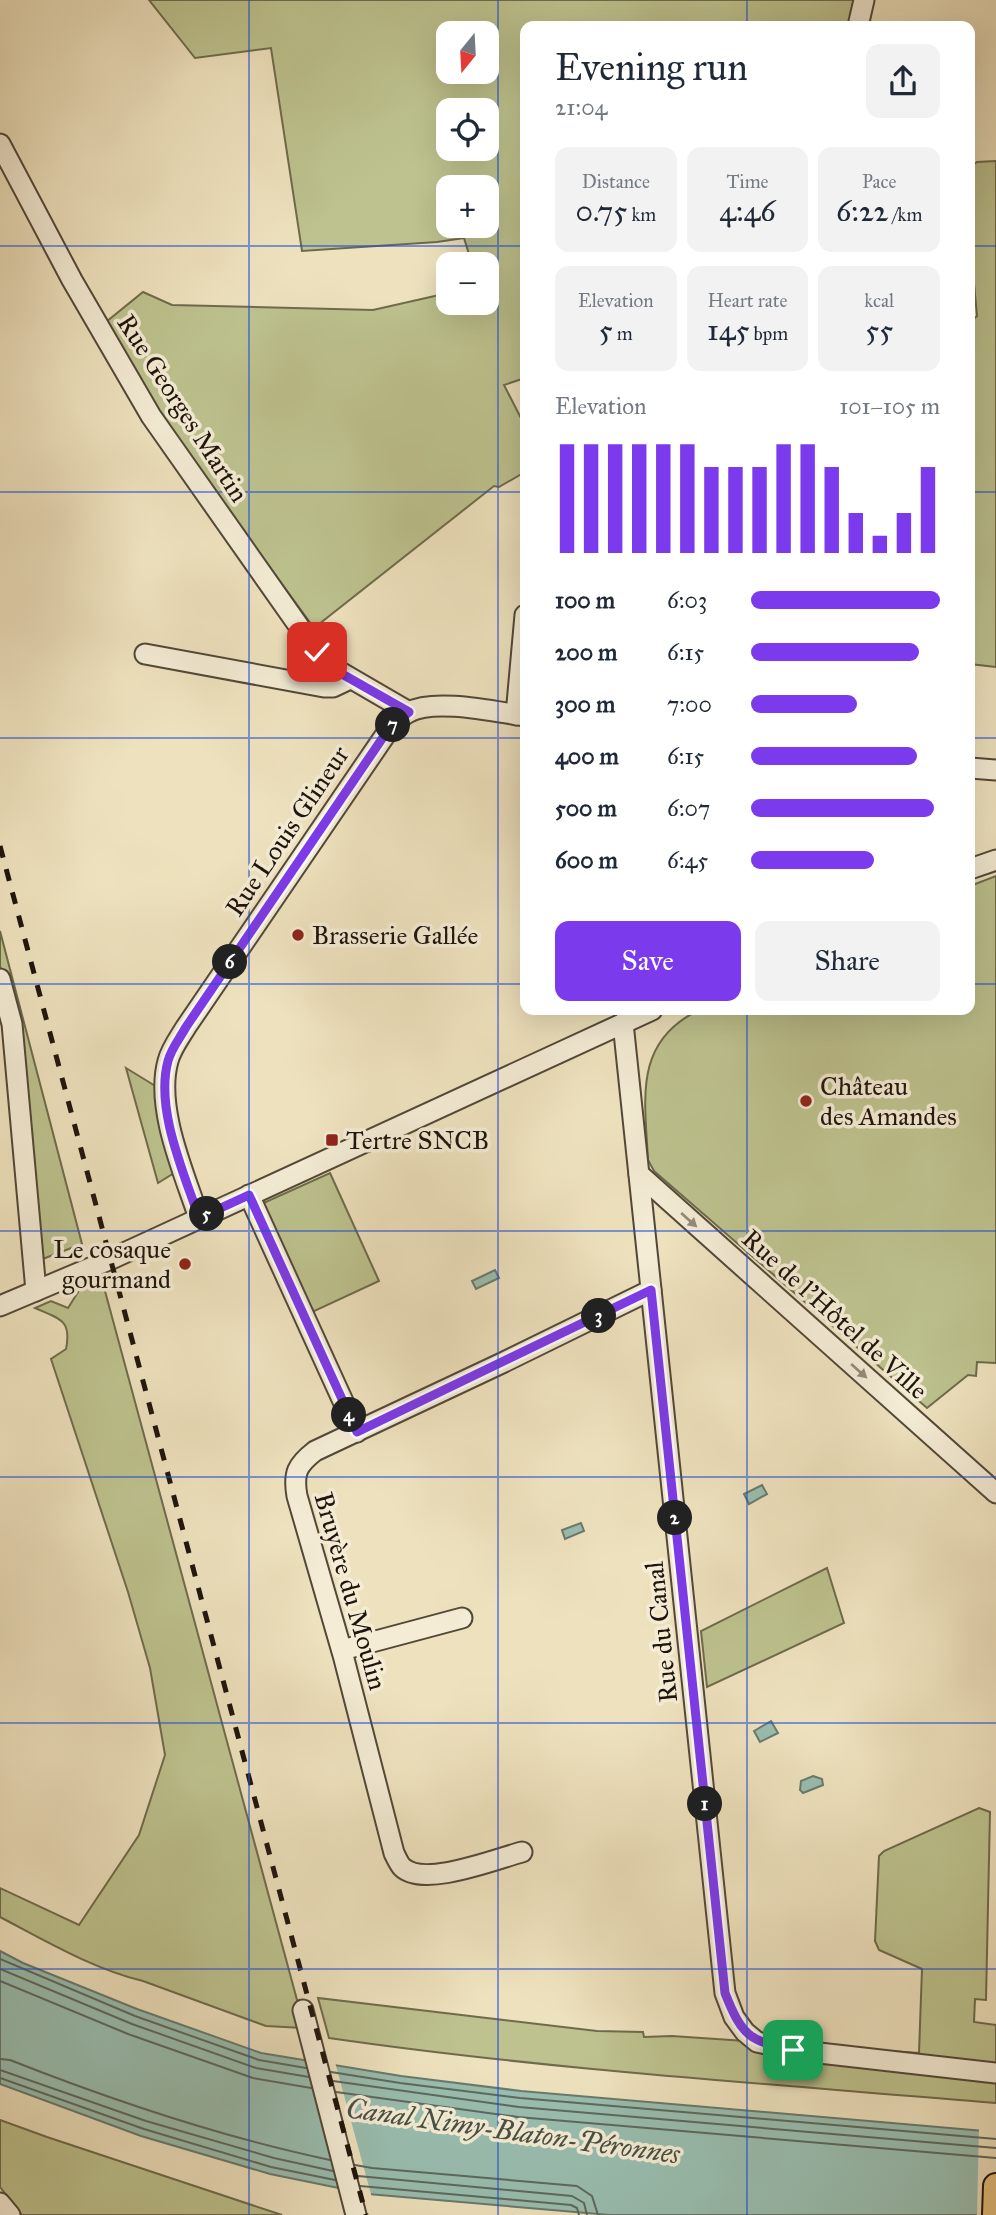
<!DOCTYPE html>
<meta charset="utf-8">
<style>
body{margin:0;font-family:"IM FELL Great Primer",serif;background:#f2f2f3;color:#1f2937;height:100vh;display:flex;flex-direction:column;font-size:26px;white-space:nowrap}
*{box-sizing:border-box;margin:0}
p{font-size:23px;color:#747a83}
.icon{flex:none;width:38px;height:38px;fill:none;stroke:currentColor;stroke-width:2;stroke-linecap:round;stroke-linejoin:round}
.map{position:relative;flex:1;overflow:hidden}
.details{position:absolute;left:520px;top:21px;width:455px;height:994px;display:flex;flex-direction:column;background:#fff;border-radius:14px;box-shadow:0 7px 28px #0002}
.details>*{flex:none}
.needle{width:46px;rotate:198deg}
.buttons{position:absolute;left:436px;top:21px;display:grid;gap:14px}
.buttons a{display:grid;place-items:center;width:63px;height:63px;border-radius:14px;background:#fff;box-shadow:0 7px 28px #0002;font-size:35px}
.pin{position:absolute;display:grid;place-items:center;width:60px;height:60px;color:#fff;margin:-30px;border-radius:14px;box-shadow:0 4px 10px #0006}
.km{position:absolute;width:35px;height:35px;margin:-18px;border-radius:50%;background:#222;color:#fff;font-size:19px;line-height:35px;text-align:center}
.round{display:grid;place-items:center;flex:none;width:74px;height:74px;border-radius:14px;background:#f2f2f3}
.overview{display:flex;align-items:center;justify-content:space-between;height:119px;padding:0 35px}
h1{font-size:38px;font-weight:600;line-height:52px}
.metrics{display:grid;grid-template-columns:repeat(3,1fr);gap:10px;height:119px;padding:7px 35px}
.metrics div{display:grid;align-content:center;border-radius:14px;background:#f2f2f3;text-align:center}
.metrics b{font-size:30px;font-weight:600}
.metrics small{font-size:19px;font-weight:400}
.metrics p{font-size:19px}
.chart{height:196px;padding:14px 35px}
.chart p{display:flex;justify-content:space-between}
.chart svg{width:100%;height:126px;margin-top:7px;stroke:#7c3aed;stroke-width:6}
.button{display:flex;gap:14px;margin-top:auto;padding:14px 35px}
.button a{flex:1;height:80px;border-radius:14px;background:#7c3aed;color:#fff;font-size:28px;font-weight:600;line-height:80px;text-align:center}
.button a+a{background:#f2f2f3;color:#1f2937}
ul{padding:0 35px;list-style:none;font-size:23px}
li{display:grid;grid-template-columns:112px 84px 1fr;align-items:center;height:52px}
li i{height:18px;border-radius:9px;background:#7c3aed}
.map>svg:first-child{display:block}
.green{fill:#bdc28e;stroke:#6e6b4c;stroke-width:2;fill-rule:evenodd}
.water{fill:#99beb0;stroke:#687a6e;stroke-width:2}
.pier{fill:#eee2be}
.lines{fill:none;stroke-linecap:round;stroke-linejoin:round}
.shore{stroke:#5c695e;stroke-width:2}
.minor-casing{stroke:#524838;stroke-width:23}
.major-casing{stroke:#1e140b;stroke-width:28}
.minor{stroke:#f4ecd5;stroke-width:19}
.major{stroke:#e7c17f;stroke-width:24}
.rail{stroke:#1e140b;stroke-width:5;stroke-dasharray:12 12;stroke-linecap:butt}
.oneway{fill:#948b7a}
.route-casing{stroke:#fff;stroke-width:14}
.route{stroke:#7c3aed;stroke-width:9}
.grid{fill:none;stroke:#1d4ed8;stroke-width:2;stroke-opacity:0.55}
.poi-dot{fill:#8f2418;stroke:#f4ecd5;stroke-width:2.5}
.labels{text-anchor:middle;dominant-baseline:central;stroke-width:7;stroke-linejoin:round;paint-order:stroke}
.street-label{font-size:26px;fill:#1e140b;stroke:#f4ecd5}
.poi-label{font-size:26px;fill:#1e140b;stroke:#f4ecd5;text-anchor:start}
.water-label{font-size:28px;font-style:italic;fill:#495045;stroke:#f4ecd5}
</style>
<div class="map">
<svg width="996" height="2215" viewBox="0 0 996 2215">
<rect width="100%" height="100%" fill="#eee2be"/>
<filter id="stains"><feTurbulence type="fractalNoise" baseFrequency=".00286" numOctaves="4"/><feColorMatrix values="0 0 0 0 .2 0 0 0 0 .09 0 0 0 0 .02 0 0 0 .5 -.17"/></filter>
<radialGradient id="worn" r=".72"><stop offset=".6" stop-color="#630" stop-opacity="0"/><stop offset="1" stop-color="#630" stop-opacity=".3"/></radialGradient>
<g class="green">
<path d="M149,0H859L854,26H525V378L504,385L525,426V472L499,487L494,486L314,628L160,417L106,322L143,292L172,305L373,310L448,293V303H486V264H472L464,238L437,242L302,251L271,48L195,58ZM448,33H486V72H448ZM448,110H486V149H448ZM448,187H486V226H448Z"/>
<polygon points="996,161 996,667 970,664 970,322 977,316 970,240 970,167 977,162"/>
<path d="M996,876V1363L977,1362L976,1376L968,1375L927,1408L654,1171L648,1160C645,1099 633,1042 699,1010H970V886Z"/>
<polygon points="0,931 82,1244 40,1260 17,1028 0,966"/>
<polygon points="126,1068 157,1087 158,1118 174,1173 158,1183"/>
<polygon points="330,1173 379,1281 308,1314 259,1205"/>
<path d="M102,1280L300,2011L302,2028L266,2026L143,1981C93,1969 46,1941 0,1917V1888L79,1925L139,1835L165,1755L150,1668L128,1592L51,1359L66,1349C72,1319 59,1319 35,1308L51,1301L68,1308L80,1289Z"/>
<polygon points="827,1568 844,1623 707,1687 701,1631"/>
<path d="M979,1808L990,1812L986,2000L975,1999L974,2022L996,2025V2103C773,2084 550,2070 329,2038L318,1998L597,2031L643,2032L644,2037L672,2036L919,2053L922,1969L879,1950L875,1941L879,1856L884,1851Z"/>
<polygon points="0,2120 47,2137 282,2215 22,2215 0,2187"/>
</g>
<g class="water">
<polygon points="495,1270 499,1278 476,1289 472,1281"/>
<polygon points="762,1485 767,1494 749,1504 744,1494"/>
<polygon points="581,1523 584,1531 565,1539 562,1530"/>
<polygon points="771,1721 778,1733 760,1742 754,1731"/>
<polygon points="813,1776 822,1779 823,1785 803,1793 800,1790 801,1781"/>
<polygon points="0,1951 23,1963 137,2009 261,2053 401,2076 521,2091 996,2132 996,2215 610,2215 368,2194 270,2174 141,2136 0,2084"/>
</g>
<g class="pier">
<polygon points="310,2058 335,2062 372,2198 346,2193"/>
<polygon points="979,2127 996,2129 996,2215 977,2215"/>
</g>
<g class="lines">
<g class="shore">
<polyline points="0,1959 135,2016 259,2060 306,2068"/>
<polyline points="0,1969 132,2024 256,2068 309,2077"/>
<polyline points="0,1981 128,2034 253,2078 311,2088"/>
<path d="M0,2059L10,2060C114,2101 221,2137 330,2160"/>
<polyline points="0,2070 146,2121 274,2158 333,2171"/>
<polyline points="331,2072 400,2083 520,2098 996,2139"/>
<polyline points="0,2078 144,2129 271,2167 335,2180"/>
<polyline points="333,2081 519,2107 996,2148"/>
<polyline points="336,2092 518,2117 996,2158"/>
<polyline points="355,2165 372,2168 577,2186 592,2196 598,2215"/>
<polyline points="358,2176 572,2196 584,2203 587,2215"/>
<polyline points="360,2186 571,2205 577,2208 579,2215"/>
</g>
<defs>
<g id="minor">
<polyline points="858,26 864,0"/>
<polyline points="0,144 72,280 151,416 317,652 335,669 409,712"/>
<polyline points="145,654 324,687 333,687 350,679"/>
<polyline points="516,715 525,615"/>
<polyline points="970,768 996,770"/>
<polyline points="970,869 996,860"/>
<polyline points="0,979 12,1024 36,1291"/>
<polyline points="623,1023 725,1993 734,2017 745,2032 757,2042 793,2050 996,2073"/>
<polyline points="639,1174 996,1493"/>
<polyline points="249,1195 357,1432"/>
<path d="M199,1218C184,1173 155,1108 168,1061C171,1049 180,1037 186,1027L388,731C394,724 401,716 409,712C435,698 496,712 525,716"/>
<polyline points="0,1306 109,1260 652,1010"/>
<polyline points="342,1650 462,1618"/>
<path d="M522,1852C496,1859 423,1888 402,1867C399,1864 396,1857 394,1853L343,1655L297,1496C293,1473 297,1465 315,1451L502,1363L651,1290"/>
<polyline points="303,2010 356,2215"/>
<polyline points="0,2203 10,2215"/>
</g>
<polyline id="major" points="995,2215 996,2186"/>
</defs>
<use href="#minor" class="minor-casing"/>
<use href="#major" class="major-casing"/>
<use href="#minor" class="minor"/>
<use href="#major" class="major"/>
<polyline class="rail" points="0,846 366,2215"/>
</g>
<defs><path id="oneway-solid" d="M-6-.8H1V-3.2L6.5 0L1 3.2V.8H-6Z" transform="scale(1.75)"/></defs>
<g class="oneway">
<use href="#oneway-solid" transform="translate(689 1220) rotate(42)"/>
<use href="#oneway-solid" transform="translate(859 1371) rotate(42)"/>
</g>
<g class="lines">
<defs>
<path id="route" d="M317,652L335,670L409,712L388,730L186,1027C180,1038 171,1049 168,1061C155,1109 184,1173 199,1218L249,1195L357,1432L651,1290L725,1993C742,2036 749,2041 793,2050"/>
</defs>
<use href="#route" class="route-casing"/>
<use href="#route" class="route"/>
</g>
<path class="grid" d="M249,0V2215M498,0V2215M747,0V26M0,246H525M970,246H996M0,492H525M970,492H996M0,738H525M970,738H996M0,984H525M970,984H996M747,1010V2215M0,1231H996M0,1477H996M0,1723H996M0,1969H996"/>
<g class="poi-dot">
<circle cx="298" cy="935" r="7"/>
<circle cx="806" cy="1101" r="7"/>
<rect x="325" y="1133" width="14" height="14" rx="3.5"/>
<circle cx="185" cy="1264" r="7"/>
</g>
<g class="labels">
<g class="street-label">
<text transform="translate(183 408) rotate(57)">Rue Georges Martin</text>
<text transform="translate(287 831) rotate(-56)">Rue Louis Glineur</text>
<text transform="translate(835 1314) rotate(42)">Rue de l'Hôtel de Ville</text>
<text transform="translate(351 1591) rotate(74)">Bruyère du Moulin</text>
<text transform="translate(661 1632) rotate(-96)">Rue du Canal</text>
</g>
<g class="poi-label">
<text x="312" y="935">Brasserie Gallée</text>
<text x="820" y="1086">Château<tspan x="820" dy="30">des Amandes</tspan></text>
<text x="346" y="1140">Tertre SNCB</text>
<text x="171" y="1249" text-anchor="end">Le cosaque<tspan x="171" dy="30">gourmand</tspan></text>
</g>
<g class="water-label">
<text transform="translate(513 2131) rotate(8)">Canal Nimy-Blaton-Péronnes</text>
</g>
</g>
<rect width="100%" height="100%" filter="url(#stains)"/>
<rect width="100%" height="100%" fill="url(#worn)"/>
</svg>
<div class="buttons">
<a><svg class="needle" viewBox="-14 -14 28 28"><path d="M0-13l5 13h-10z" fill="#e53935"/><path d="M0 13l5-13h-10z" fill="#747a83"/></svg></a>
<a><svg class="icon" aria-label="locate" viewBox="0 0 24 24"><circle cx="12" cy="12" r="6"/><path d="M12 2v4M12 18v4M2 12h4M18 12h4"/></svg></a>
<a>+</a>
<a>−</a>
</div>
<div class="pin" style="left:793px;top:2050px;background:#1e9e55"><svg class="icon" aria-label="arrive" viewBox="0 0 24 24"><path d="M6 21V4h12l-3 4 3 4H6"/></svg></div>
<div class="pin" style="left:317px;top:652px;background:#d93025"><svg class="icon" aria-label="check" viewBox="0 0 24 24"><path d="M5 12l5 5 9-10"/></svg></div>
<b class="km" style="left:705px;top:1804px">1</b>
<b class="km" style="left:675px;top:1518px">2</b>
<b class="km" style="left:599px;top:1316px">3</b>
<b class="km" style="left:349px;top:1415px">4</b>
<b class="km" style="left:207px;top:1214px">5</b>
<b class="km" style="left:230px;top:962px">6</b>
<b class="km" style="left:393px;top:725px">7</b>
<section class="details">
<div class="overview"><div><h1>Evening run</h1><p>21:04</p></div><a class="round"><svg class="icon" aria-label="share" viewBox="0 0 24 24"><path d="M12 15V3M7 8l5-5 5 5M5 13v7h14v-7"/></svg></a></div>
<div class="metrics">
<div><p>Distance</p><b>0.75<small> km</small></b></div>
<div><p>Time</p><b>4:46</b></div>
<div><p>Pace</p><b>6:22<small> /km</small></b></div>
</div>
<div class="metrics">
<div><p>Elevation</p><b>5<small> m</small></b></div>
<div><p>Heart rate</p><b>145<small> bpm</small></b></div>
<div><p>kcal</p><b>55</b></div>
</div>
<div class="chart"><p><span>Elevation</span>101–105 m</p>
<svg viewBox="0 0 160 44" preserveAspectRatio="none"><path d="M5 44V6M15 44V6M25 44V6M35 44V6M45 44V6M55 44V6M65 44V14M75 44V14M85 44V14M95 44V6M105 44V6M115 44V14M125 44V30M135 44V38M145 44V30M155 44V14"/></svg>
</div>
<ul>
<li><b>100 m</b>6:03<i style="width:100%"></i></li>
<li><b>200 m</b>6:15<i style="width:89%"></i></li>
<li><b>300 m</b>7:00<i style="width:56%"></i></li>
<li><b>400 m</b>6:15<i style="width:88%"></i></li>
<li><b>500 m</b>6:07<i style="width:97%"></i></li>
<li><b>600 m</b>6:45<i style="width:65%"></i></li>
</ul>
<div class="button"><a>Save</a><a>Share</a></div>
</section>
</div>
